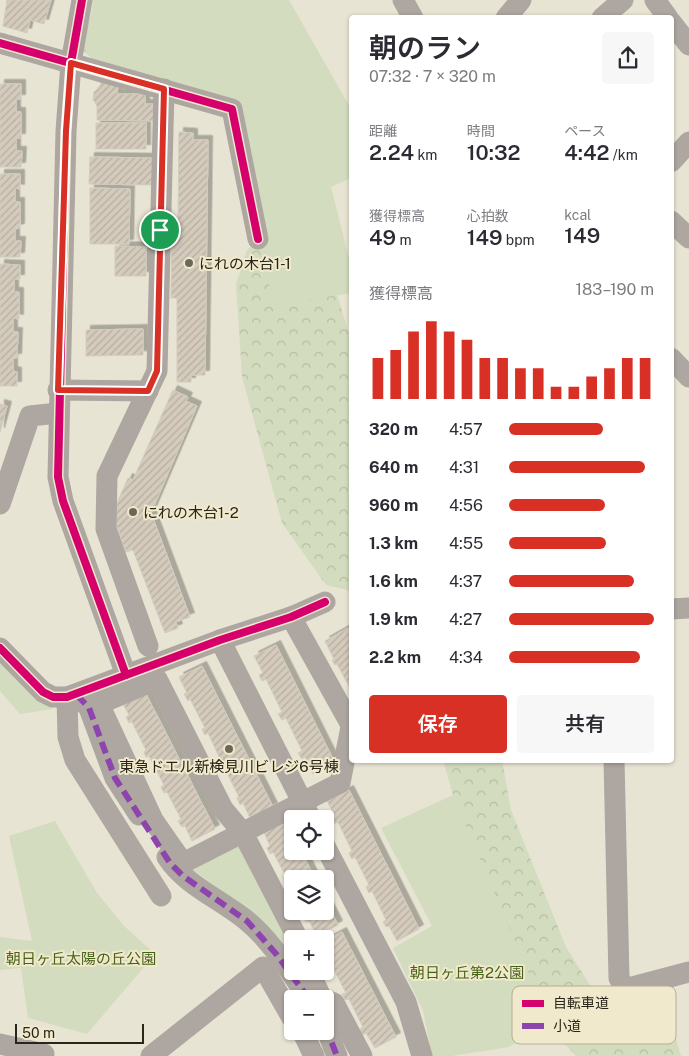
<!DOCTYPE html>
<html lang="ja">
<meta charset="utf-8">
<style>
body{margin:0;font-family:"Public Sans","Noto Sans JP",sans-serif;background:#f7f7f7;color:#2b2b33;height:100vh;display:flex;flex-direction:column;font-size:19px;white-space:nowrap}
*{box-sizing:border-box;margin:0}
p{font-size:16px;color:#7c7c81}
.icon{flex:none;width:28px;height:28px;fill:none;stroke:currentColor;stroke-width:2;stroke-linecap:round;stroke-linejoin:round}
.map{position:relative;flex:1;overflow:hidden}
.sheet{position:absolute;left:349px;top:15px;width:325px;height:748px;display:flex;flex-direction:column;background:#fff;border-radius:5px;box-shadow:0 1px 4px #0004}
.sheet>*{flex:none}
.tools{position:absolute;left:284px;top:810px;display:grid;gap:10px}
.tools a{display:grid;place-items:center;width:50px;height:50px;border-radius:5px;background:#fff;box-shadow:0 1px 4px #0004;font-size:25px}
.scale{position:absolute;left:15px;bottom:12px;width:129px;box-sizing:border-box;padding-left:5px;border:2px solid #28251a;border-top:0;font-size:14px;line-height:18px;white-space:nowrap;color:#28251a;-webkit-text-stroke:4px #f0e9cb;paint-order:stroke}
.pin{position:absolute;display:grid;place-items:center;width:42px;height:42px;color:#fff;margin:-21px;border:2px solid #fff;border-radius:50%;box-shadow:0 1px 5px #0007}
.round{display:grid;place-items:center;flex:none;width:52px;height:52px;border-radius:5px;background:#f7f7f7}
.overview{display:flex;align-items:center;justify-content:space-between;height:85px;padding:0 20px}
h1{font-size:28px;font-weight:600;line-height:38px}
.metrics{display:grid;grid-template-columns:repeat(3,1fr);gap:8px;height:85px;padding:5px 20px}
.metrics div{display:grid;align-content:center}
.metrics b{font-size:21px;font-weight:600}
.metrics small{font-size:14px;font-weight:400}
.metrics p{font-size:14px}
.chart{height:140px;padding:10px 20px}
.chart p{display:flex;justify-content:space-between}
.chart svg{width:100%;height:90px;margin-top:5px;stroke:#d93025;stroke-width:6}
.cta{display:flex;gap:10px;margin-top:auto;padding:10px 20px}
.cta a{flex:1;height:58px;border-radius:5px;background:#d93025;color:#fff;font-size:20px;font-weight:600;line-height:58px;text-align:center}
.cta a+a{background:#f7f7f7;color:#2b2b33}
ul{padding:0 20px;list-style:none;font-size:16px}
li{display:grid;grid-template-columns:80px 60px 1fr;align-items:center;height:38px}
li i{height:12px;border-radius:6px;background:#d93025}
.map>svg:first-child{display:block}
.forest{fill:url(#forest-crowns)}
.green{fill:#d3dcbe}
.building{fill:url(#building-hatch);stroke:#d1cbc0;filter:url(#shadow)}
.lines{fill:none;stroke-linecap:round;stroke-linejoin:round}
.minor{stroke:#aea6a0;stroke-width:21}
.quiet{stroke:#8e44ad;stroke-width:6;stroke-dasharray:12 6;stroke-linecap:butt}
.cycleway-casing{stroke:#f0e9cb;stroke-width:11}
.cycleway{stroke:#d6006c;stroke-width:8}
.route-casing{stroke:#fff;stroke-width:10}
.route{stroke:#d93025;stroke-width:6}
.poi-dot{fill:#6b685b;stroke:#f0e9cb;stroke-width:2}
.labels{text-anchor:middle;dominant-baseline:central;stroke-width:4;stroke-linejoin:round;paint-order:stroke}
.poi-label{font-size:15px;fill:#28251a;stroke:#f0e9cb;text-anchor:start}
.park-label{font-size:15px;fill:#466118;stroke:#f0e9cb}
.key{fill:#f0e9cb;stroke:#b4ae96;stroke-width:1}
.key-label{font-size:14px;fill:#28251a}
</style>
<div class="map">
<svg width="689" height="1056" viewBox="0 0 689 1056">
<defs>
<pattern id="forest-crowns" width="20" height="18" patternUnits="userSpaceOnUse" patternTransform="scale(1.25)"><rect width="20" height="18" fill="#d3dcbe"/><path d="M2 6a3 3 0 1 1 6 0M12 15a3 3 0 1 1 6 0" fill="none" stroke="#b5bda3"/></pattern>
<pattern id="building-hatch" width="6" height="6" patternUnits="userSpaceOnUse" patternTransform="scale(1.25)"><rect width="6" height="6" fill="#d5cbbc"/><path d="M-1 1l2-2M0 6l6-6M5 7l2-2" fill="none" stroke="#b7aea1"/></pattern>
<filter id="shadow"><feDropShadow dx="4.5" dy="-4.5" stdDeviation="0" flood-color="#0004"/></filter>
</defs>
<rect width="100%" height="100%" fill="#e8e4d3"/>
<g class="forest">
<polygon points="97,0 351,175 331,187 335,288 351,340 351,591 326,585 282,523 242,377 236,284 247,250 258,239 236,102 86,53 80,47"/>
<polygon points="443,760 502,760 511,810 566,947 600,1001 616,1014 660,1022 675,1035 681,1056 576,1056 559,1038 519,1024 427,815 453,795"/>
</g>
<g class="green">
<polygon points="93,0 289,0 351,109 351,178 331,187 351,266 351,293 273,305 236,102 95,61 86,53"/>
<polygon points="0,656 0,655 53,709 20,714 0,691"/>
<polygon points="453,795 532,981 533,1033 509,1047 452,1056 432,1056 423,1011 393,948 432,926 381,828"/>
<polygon points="55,821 97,893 124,926 155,954 87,1034 28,1018 21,968 0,970 0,937 32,941 9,836"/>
<polygon points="243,844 292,944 282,949 252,913 189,867"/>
</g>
<g class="building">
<polygon points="7,0 51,0 44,24 30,20 27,33 3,26"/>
<polygon points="101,80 118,86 117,94 145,94 145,104 156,104 156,121 97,120 97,106 93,99 94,92 100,87"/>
<polygon points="0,84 21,84 21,99 16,99 16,112 21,112 21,138 16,138 16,151 22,151 21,167 0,167"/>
<rect x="96" y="123" width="50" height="26"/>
<polygon points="179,132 193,133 193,140 208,140 205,375 191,375 191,382 177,382 177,298 171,298 172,227 178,227"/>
<polygon points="90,157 154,158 154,185 89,184"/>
<polygon points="0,174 20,174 20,189 15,188 15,202 20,202 20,228 15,229 15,241 21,241 20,257 0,257"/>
<polygon points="90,188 130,189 129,244 90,244"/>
<polygon points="115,246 146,247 146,276 115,276"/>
<polygon points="0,264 20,265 20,279 14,279 14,292 19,292 19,319 13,318 13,332 18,332 17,358 13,358 13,371 17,372 17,386 0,386"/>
<polygon points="143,329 143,355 86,356 86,330"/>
<polygon points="173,390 188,397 186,401 197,406 151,513 190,617 176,622 178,628 165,633 133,550 126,552 115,522 117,503 128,478 133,480"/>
<polygon points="0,404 7,406 0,432"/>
<polygon points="348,628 351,634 351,690 337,664 335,665 332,660 334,659 325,641"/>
<polygon points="276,645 335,763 313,774 305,757 302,759 298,753 302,751 286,718 282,720 278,714 282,712 266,679 262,681 259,675 263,673 254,656"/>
<polygon points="202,666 273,807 250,818 243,803 240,805 237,798 239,797 225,769 222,771 219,764 222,763 208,733 205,735 202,729 205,728 190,699 188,701 184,694 187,693 179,677"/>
<polygon points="143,688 215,829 192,841 185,826 182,827 178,821 181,819 167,792 164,793 161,787 164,785 149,756 146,757 144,752 146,750 132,722 129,723 126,717 129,715 121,700"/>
<polygon points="349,790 419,929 397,941 389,926 386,927 383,922 386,920 372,891 369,893 366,887 369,885 355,857 352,859 349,853 352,851 338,822 334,824 331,818 335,816 327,801"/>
<polygon points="284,819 292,835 292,851 301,851 315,879 292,879 292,889 291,886 288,888 285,882 288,880 273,852 270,854 267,848 270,846 263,830"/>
<polygon points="325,899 338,925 317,936 309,921 306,922 302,916 306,915 304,911 325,911"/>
<polygon points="342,932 396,1037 375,1048 366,1033 363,1035 360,1029 363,1027 349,999 345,1000 342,994 346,993 331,964 327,966 325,961 328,958 325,952 325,941"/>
</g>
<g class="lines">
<g class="minor">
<polyline points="82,0 71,63 66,131 58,477 63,501 126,675"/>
<polyline points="403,0 413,18"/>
<polyline points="655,0 668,18"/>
<polyline points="506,18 521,0"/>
<polyline points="602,18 623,0"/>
<polyline points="671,22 689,45"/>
<polyline points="0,43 232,109 258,239"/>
<polyline points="671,162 689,142"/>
<polyline points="671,221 689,238"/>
<polyline points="671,358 689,377"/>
<polyline points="58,390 148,391"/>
<polyline points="0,504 30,416 58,413"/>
<polyline points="671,609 689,608"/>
<polyline points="291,617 351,725"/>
<polyline points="220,640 311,819"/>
<polyline points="148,646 106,529 107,476 157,371 164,89"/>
<polyline points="0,648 43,692 53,697 67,697 220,640 291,617 325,602"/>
<polyline points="77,695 89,708 115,778 139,815"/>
<polyline points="67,697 68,737 75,760 161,896"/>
<polyline points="614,760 619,978 625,989 689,972"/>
<polyline points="325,846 406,1002 422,1056"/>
<path d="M167,857C185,885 220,899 246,920C271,940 290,972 309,999"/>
<polyline points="298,939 243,833 223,809 157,679 99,704 153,820 183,863 340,783 351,727"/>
<polyline points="309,971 322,999"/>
<polyline points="325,1000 334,1003 362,1056"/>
<polyline points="325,1026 337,1056"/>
<polyline points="302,1031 314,1056"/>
<polyline points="0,1044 44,1054"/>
<polyline points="151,1056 263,967 292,1018"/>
</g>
<g class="quiet">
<polyline points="77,695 89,708 115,778 170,863 183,876 247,921 277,955 309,999"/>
<polyline points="325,1026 337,1056"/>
</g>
<defs>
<g id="cycleway">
<polyline points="82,0 71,63 66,131 58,477 63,501 126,675"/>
<polyline points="0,43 232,109 258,239"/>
<polyline points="0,648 43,692 53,697 67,697 220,640 291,617 325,602"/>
</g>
</defs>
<use href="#cycleway" class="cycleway-casing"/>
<use href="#cycleway" class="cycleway"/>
</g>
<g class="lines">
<defs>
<polygon id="route" points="71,63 164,89 157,371 148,391 58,390 66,131"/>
</defs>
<use href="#route" class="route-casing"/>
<use href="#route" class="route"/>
</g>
<g class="poi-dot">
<circle cx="189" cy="263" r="5"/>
<circle cx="133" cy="512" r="5"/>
<circle cx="229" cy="749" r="5"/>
</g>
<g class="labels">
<g class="poi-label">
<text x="199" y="263">にれの木台1-1</text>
<text x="143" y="512">にれの木台1-2</text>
<text x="229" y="766" text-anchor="middle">東急ドエル新検見川ビレジ6号棟</text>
</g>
<g class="park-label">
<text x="81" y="958">朝日ヶ丘太陽の丘公園</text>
<text x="467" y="972">朝日ヶ丘第2公園</text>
</g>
</g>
<rect x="512" y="986" width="164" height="58" rx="8" class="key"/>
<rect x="522" y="1000" width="22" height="7" fill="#d6006c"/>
<rect x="522" y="1023" width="22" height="6" fill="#8e44ad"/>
<g class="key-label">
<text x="553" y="1008">自転車道</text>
<text x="553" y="1031">小道</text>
</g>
</svg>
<div class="tools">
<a><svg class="icon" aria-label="locate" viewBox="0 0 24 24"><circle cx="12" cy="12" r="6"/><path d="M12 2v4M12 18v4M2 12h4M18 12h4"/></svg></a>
<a><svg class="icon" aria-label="layers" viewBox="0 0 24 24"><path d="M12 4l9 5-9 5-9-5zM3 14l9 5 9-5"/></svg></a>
<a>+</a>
<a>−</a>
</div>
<div class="scale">50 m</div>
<div class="pin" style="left:160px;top:230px;background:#1e9e55"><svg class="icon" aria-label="arrive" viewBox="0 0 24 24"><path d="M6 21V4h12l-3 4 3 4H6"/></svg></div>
<section class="sheet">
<div class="overview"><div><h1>朝のラン</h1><p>07:32 · 7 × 320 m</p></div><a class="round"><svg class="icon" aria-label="share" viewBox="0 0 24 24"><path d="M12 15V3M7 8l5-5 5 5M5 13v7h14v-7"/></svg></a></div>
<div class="metrics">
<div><p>距離</p><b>2.24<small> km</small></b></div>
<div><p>時間</p><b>10:32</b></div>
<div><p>ペース</p><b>4:42<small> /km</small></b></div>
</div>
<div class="metrics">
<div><p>獲得標高</p><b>49<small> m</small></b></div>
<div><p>心拍数</p><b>149<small> bpm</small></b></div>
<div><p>kcal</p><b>149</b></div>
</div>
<div class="chart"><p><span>獲得標高</span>183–190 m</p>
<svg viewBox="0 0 160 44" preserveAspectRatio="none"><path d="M5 44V24M15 44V20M25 44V11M35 44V6M45 44V11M55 44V15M65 44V24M75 44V24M85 44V29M95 44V29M105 44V38M115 44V38M125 44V33M135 44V29M145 44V24M155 44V24"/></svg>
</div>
<ul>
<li><b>320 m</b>4:57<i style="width:65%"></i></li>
<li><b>640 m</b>4:31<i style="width:94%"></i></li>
<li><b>960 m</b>4:56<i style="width:66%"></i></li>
<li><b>1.3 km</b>4:55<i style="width:67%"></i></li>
<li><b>1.6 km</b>4:37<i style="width:86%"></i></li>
<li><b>1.9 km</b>4:27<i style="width:100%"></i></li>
<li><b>2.2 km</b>4:34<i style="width:90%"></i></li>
</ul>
<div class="cta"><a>保存</a><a>共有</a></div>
</section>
</div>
